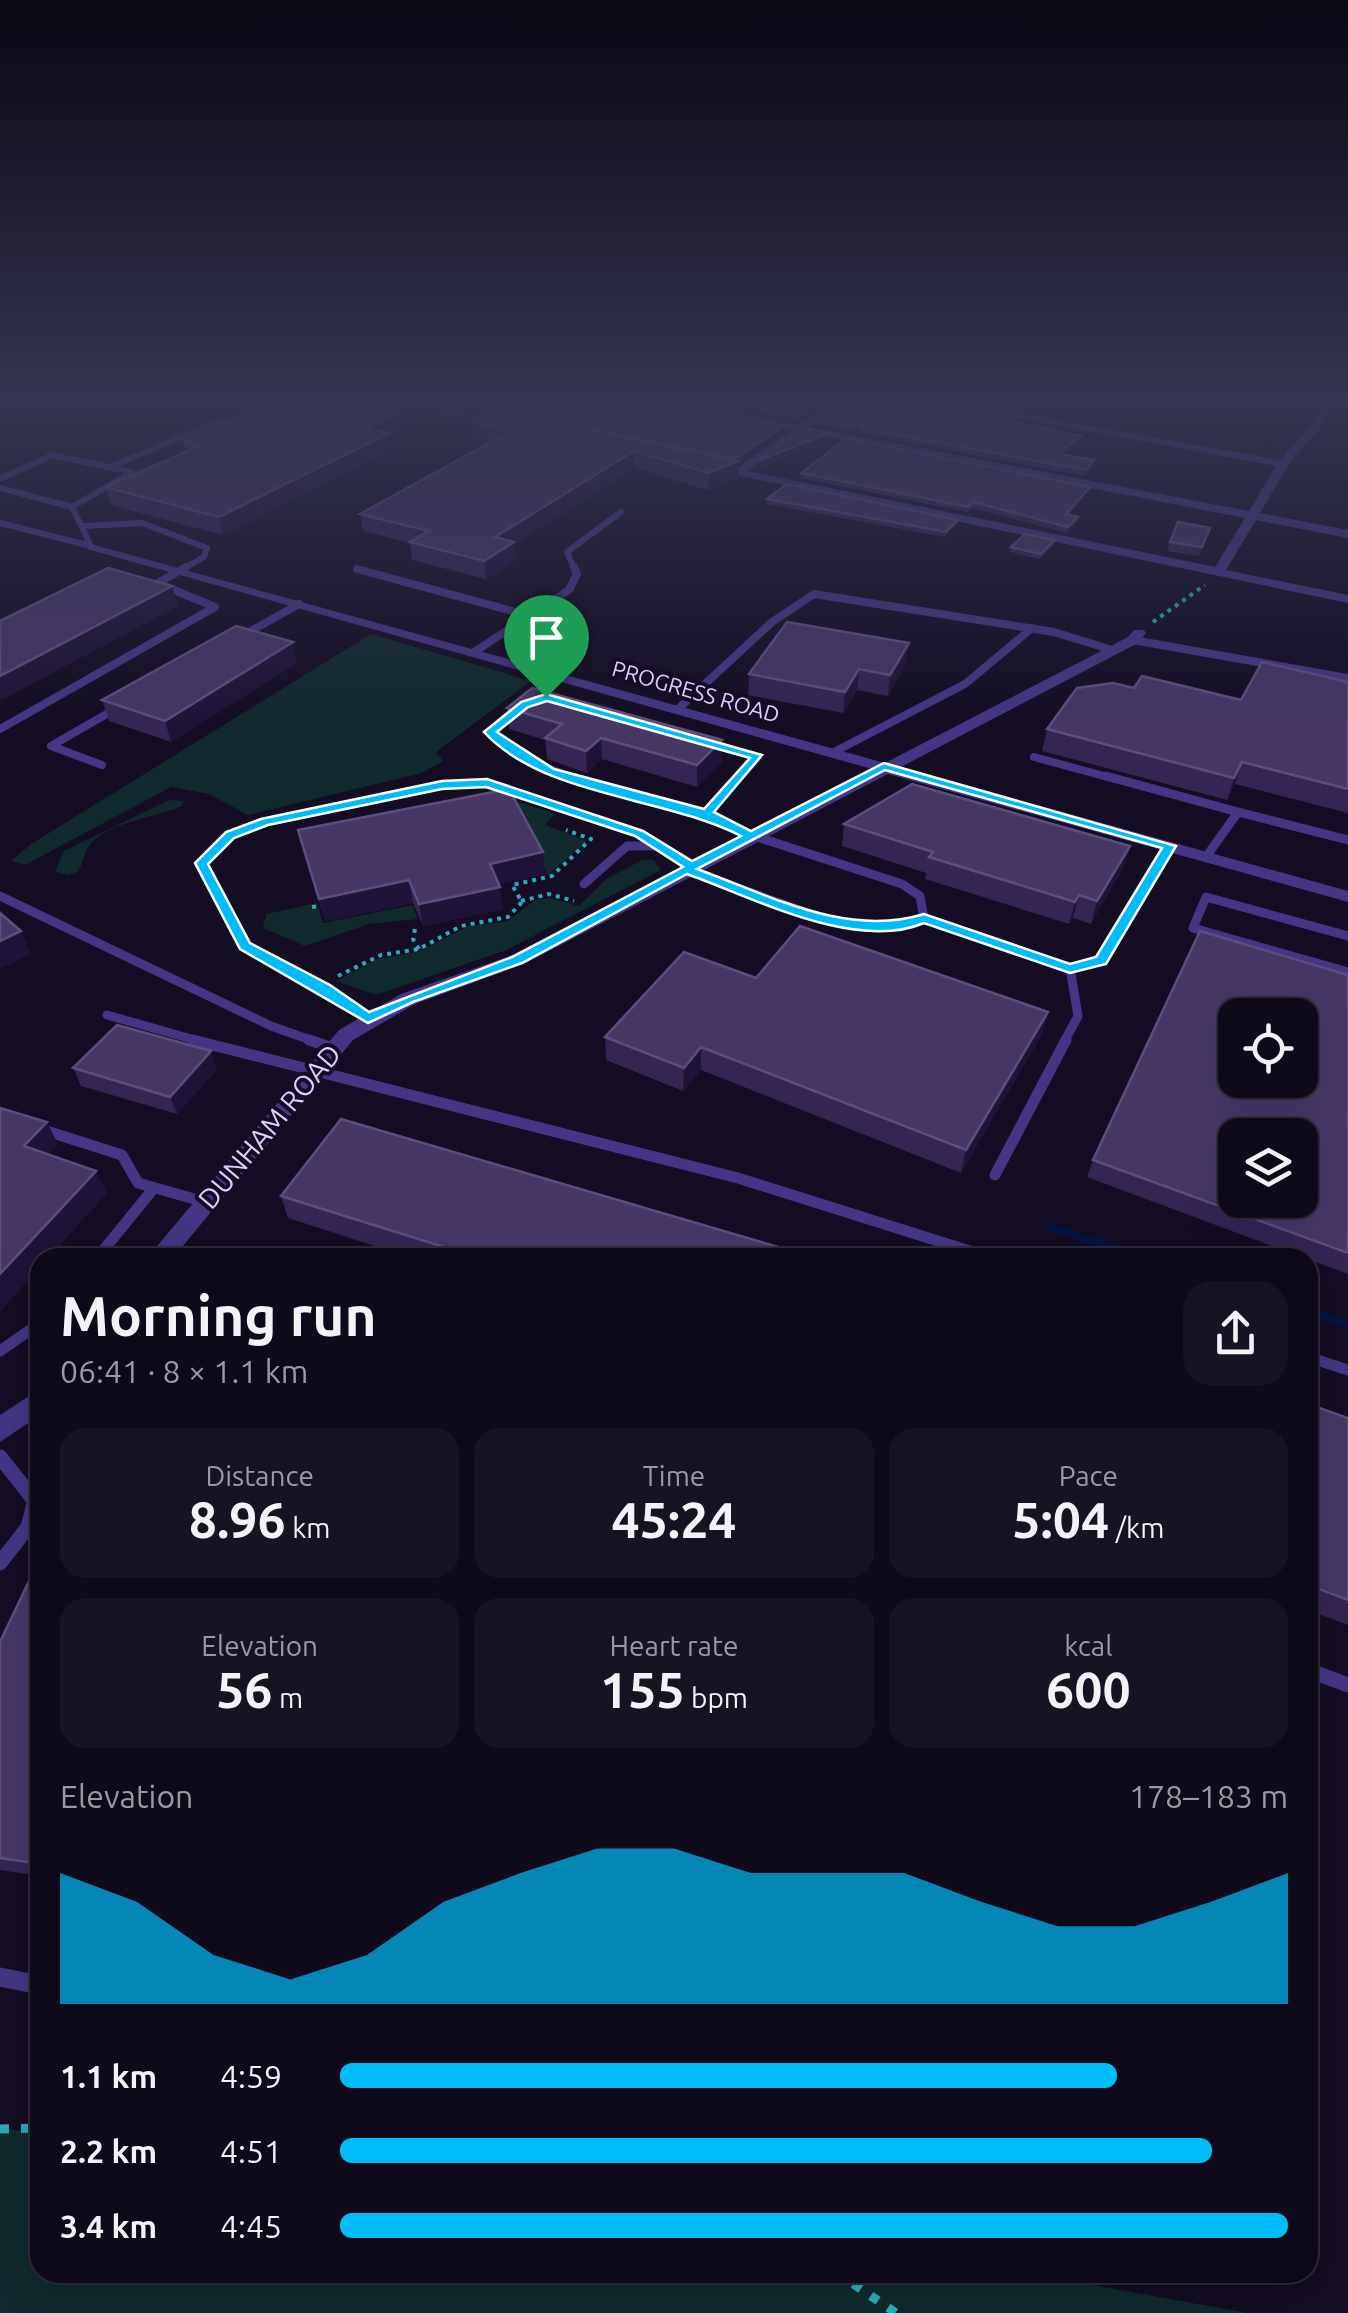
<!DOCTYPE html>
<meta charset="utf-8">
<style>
body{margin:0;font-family:Ubuntu,sans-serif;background:#181323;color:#f1f3f6;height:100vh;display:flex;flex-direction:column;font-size:38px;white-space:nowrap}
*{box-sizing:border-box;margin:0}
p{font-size:32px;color:#9b9aa2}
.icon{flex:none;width:55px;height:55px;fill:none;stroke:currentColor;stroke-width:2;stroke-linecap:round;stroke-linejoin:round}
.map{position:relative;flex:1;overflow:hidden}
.side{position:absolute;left:30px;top:1248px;width:1288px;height:1035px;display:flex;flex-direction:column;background:#0f0a1a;border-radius:30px;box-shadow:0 10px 40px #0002,0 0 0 2px #2f2b39}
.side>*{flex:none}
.tools{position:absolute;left:1218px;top:998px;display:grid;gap:20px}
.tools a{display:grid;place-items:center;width:100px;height:100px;border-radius:20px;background:#0f0a1a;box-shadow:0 10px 40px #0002,0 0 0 2px #2f2b39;font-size:50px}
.pin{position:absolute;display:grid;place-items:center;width:85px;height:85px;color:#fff;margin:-102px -42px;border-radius:50% 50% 50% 0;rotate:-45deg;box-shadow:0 0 10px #0007}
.pin .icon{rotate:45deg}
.round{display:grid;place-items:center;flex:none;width:105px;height:105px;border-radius:30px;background:#181323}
.summary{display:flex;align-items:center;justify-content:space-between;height:170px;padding:0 30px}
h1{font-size:55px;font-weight:700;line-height:75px}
.metrics{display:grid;grid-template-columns:repeat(3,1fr);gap:15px;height:170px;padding:10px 30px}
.metrics div{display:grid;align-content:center;border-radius:25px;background:#181323;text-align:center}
.metrics b{font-size:50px;font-weight:700}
.metrics small{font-size:28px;font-weight:400}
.metrics p{font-size:28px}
.chart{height:280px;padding:20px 30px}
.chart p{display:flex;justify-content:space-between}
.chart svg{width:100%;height:180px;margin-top:10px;fill:#00bdfa;opacity:.7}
ul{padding:0 30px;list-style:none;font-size:32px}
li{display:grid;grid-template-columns:160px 120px 1fr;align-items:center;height:75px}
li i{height:25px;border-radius:12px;background:#00bdfa}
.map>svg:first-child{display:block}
.green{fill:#102a2d}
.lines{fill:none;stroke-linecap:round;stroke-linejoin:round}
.stream-far1{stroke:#071441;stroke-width:4}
.stream{stroke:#071441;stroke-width:8}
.path-far1{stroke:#29acb8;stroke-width:4;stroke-dasharray:4 5;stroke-linecap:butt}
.path{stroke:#29acb8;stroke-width:9;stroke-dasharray:9 12;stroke-linecap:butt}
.lane-far5{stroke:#443684;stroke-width:6}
.lane-far4{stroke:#443684;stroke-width:8}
.lane-far3{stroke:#443684;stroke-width:9}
.lane-far2{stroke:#443684;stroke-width:11}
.lane-far1{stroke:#443684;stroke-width:15}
.lane{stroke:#443684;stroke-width:19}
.street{fill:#443684;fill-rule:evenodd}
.wall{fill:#342552}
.shaded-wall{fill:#1f1437}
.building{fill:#463765;stroke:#5d4f7d;stroke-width:2.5;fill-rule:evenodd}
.route{fill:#00bdfa;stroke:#fff;stroke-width:2.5;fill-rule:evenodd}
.labels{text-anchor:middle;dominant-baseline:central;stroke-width:8;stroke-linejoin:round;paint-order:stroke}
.far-street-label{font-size:22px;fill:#dbcfff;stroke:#140d23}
.street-label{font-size:28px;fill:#dbcfff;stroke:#140d23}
</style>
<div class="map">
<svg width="1348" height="2313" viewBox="0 0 1348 2313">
<rect width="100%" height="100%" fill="#140d23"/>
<g class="green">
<polygon points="371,634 531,681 436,752 443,761 422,773 248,815 209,794 171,787 25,865 11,861 31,844"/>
<polygon points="507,798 550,812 554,815 545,825 587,841 548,875"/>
<path d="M169,800L184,801L182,806C155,818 112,821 91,843C84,851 84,864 77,872L68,875L55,872L64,851Z"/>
<polygon points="642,860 654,860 661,870 504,951 376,995 336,981 377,959 421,951 468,926 508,921 535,900 550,898 579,906 606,879"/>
<polygon points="317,903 323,923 412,905 418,919 369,924 305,946 263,928 266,914"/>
<polygon points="0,2128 40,2133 40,2272 1021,2272 1247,2313 0,2313"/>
</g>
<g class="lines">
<polyline class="stream-far1" points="1343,406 1348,409"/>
<g class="stream">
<polyline points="1050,1227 1144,1258"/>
<polyline points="1308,1311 1348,1325"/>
</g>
<g class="path-far1">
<polyline points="1153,622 1205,585"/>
<polyline points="521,901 549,894 574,901"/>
<polyline points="312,907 320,906"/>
<polyline points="415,929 413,939 419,949"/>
<polyline points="338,976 381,955 419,949 461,926 508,917 522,902 512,885 552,876 591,839 566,830"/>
</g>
<g class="path">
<polyline points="0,2129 40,2128"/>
<polyline points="592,2272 607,2272"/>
<polyline points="836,2272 896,2313"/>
</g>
<g class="lane-far5">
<polyline points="110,467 223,420"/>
<polyline points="0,479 52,455 132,472 72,507"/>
<polyline points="0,488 72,507 91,546 0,523"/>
<polyline points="84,526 142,523 207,548 204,557 181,570"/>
<polyline points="575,570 567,552 621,512"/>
</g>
<g class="lane-far4">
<polyline points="357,569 531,616"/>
<polyline points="158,583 186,567"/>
<polyline points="242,636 299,604"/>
<polyline points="1133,640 1348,678"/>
<polyline points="474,652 569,590 577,574 574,567"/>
<polyline points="519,709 490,732 538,764 575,779"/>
<polyline points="678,709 772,622 814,594 1054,632 1109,649"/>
<polyline points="0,729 215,607 162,585"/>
<polyline points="708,743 758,757 738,779"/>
<polyline points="834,752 965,684 1032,628"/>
<polyline points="1034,757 1115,779"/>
<polyline points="102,765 51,746 117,708"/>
</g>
<g class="lane-far3">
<polyline points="568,776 706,813"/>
<polyline points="740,776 706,813 751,835 902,884 920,896 924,919"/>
<polyline points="1106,776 1238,812"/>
<polyline points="1206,857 1238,812 1348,840"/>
<polyline points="687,870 836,923 896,926 924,919 1070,968 1101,961 1169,846"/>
<polyline points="584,884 627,846 655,846"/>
<polyline points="0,896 271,1026 316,1042"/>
<polyline points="1348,936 1206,897 1193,928 1348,972"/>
<polyline points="107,1015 202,1042"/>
<polyline points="368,1019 325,988 245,946 202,863 230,835 265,822 442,785 487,783 639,834 692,867"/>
<polyline points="1064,1042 1078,1016 1070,968"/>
</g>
<g class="lane-far2">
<polyline points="193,1040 738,1178 992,1258"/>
<polyline points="309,1040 333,1048"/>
<polyline points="37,1128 122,1155 138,1183 205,1202"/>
<polyline points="995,1175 1066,1040"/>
<polyline points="97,1258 154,1188"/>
<polyline points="0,1351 40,1323"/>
<polyline points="1308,1357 1348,1370"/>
</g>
<g class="lane-far1">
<polyline points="0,1457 35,1501 28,1527 0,1563"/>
<polyline points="1308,1670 1348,1685"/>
</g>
<polyline class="lane" points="0,1977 40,1985"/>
<g class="street">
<polygon points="395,402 417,402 509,424 504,427"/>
<path d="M658,402H682L798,425L830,402H842L809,427L1249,511L1276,466L931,402H956L1280,460L1310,427L1325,402H1335L1318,431L1291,461L1260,513L1348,530V538L1256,520L1226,570L1348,595V603L703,468L707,463L736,469L791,430ZM802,432L1245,518L1215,567L748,471Z"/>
<polygon points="87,543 885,763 1128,637 1134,630 1144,630 1146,633 1138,643 901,767 1348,891 1348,902 888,774 524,964 415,1004 353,1040 173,1258 147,1258 339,1030 401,994 510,956 872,769 87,549"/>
<polygon points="40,1389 40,1415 0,1442 0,1415"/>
</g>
</g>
<g class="wall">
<polygon points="441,402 666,402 782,432 738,462 738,478 708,490 635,468 514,544 516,560 486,579 412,560 410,543 363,531 360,514 491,443 473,438 472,422 491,413"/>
<polygon points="704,402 823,402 797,421"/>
<polygon points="980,402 1037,402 1027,411"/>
<polygon points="818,420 1013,422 1081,436 1080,441 1062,455 1093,466 1084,476 860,433 860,429 853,432 818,425"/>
<polygon points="411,422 389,434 392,450 223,535 111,505 105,487 185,452 183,442"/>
<polygon points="801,473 1088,493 1069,515 1078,517 1077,522 1067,533 972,508 968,512 801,478"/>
<polygon points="767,499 957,524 945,537 767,504"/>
<polygon points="1210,528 1199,556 1167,551 1170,542"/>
<polygon points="1054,545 1040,559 1010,552 1011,547"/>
<polygon points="297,663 171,742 109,721 102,700"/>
<polygon points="906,663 888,696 857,690 843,713 748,695 749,674"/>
<polygon points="1348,682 1348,813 1235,784 1227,800 1042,751 1047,729 1134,688 1241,700"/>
<polygon points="507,708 722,762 697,787 602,759 587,773 547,759 545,740 509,729"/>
<polygon points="844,824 1130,846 1123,868 1091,924 1073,918 1069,924 925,879 926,873 842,846"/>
<polygon points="298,830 545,874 499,884 503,909 423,926 413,903 325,921"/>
<polygon points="1348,975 1348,1274 1308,1259 1308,1258 1304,1258 1087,1177 1093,1160"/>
<polygon points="1048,1012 1042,1034 961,1173 701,1070 683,1091 606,1060 605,1037"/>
<polygon points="73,1068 217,1069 177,1114 81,1086"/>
<polygon points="281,1196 816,1258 412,1258 288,1218"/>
<polygon points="1308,1404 1348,1418 1348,1625 1308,1610"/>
<polygon points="40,1558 40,1876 0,1870 0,1642"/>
</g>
<g class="shaded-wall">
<polygon points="816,402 823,402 797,421 797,416"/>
<polygon points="409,405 411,422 389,434 392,450 223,535 219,517 366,428"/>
<polygon points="864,422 863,427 853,432 853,426"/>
<polygon points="782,427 782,432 738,462 738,478 708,490 709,473 735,462 735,459"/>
<polygon points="830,433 829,441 759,469 759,461"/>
<polygon points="1081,436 1080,441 1057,459 1058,454"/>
<polygon points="634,451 635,468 514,544 516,560 486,579 484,561 495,537"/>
<polygon points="1090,487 1088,493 1065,520 1066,514"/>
<polygon points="1078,517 1077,522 1067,533 1068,527"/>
<polygon points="958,520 957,524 945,537 946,532"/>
<polygon points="1055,540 1054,545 1040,559 1041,554"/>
<polygon points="172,586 178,606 0,701 0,676"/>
<polygon points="293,642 297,663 171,742 165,721"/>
<polygon points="909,643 906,663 888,696 890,675"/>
<polygon points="859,669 857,690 843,713 845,692"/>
<polygon points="601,738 602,759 587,773 586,751"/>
<polygon points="722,740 722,762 697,787 697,765"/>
<polygon points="1242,762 1235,784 1227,800 1234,778"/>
<polygon points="1130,846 1123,868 1091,924 1097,901"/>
<polygon points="543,852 545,874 492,886 490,864"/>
<polygon points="409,880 413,903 325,921 319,899"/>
<polygon points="500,887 503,909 423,926 419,904"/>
<polygon points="1079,895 1073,918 1069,924 1075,902"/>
<polygon points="21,931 31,954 0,969 0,941"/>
<polygon points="1048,1012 1042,1034 961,1173 966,1150"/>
<polygon points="701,1047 701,1070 683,1091 684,1068"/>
<polygon points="211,1051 217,1069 177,1114 170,1097"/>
<polygon points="47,1122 58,1144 36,1168 24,1146"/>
<polygon points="96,1171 107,1193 49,1258 40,1258 40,1267 0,1312 0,1274"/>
</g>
<g class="building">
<polygon points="275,402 397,402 409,405 366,428 389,433 219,517 105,487 199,446 183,442"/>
<polygon points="465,402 666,402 782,427 735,459"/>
<polygon points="729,402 816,402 797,416"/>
<polygon points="841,402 945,402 1015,416 1009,421 1081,436 1058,454 1094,460 1086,470 860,428 864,422 853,426 818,420"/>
<polygon points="1009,402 1031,402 1027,406"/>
<polygon points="495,411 738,461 709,473 634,451 495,537 514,542 484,561 410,542 429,531 360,514 511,431 472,422"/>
<polygon points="803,428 830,433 757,461"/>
<polygon points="846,439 1090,487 1066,514 1078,517 1068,527 973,502 968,507 801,473"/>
<polygon points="787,484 958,520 946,532 767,499"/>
<polygon points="1178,522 1210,528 1202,547 1170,542"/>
<polygon points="1025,534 1055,540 1041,554 1011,547"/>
<polygon points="108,568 172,586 0,676 0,621"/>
<polygon points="787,622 909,643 890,675 859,669 845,692 749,674"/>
<polygon points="236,626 293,642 165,721 102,700"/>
<polygon points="1262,662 1348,682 1348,789 1242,762 1234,778 1047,729 1077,688 1113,683 1134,688 1142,676 1241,700"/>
<polygon points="532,688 722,740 697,765 601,738 586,751 545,738 562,724 507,708"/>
<polygon points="912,784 1130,846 1097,901 1079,895 1075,902 929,857 933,852 844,824"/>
<polygon points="509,789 543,852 490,864 500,887 419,904 409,880 319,899 298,830"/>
<polygon points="0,913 21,931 0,941"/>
<polygon points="800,926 1048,1012 966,1150 701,1047 684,1068 605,1037 684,952 756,978"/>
<path d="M1200,931L1348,975V1253L1093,1160ZM1235,1015H1300V1080H1235ZM1235,1135H1300V1200H1235Z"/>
<polygon points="117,1025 211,1051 170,1097 73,1068"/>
<polygon points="0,1108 47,1122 24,1146 96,1171 0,1274"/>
<polygon points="341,1119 816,1258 437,1258 444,1247 281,1196"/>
<polygon points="1308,1404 1348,1418 1348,1600 1308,1585"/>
<polygon points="40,1558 40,1864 0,1858 0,1642"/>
</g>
<linearGradient id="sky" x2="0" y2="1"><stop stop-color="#0b0713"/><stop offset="0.55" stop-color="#343550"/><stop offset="1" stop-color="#343550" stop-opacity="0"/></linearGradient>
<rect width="1348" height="726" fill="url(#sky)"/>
<path class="route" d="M546,694L762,755L714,812L751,831L884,763L1176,846L1106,964L1070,973L924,923C856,952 754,898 687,874L522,963L413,1002L368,1023L240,949L195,863L226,832L261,819L442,781L487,779L643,831L692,861L741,836C663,796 544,797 484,732L521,702ZM547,701L750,758L704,809L554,769L497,732L528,707ZM885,770L1162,848L1096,957L1070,964L924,914C847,938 769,895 697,869ZM486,787L635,836L683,867L512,957L369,1012L330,985L250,943L208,864L234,838L268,825L442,789Z"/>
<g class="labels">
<g class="far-street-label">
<text transform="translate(696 691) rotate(16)">PROGRESS ROAD</text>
</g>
<g class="street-label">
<text transform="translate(269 1126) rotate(-50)">DUNHAM ROAD</text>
</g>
</g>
</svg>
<div class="tools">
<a><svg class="icon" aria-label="locate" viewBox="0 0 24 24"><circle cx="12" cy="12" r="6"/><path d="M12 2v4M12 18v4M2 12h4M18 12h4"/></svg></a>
<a><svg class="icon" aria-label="layers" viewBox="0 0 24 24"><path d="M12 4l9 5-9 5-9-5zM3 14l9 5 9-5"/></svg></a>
</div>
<div class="pin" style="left:546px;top:697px;background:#1e9e55"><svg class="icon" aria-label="arrive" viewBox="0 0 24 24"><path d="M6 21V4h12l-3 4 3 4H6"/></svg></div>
<section class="side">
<div class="summary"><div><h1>Morning run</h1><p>06:41 · 8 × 1.1 km</p></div><a class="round"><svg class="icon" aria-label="share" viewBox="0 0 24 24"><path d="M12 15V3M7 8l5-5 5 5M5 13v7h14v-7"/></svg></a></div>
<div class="metrics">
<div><p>Distance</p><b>8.96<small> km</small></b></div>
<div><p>Time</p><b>45:24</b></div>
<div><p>Pace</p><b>5:04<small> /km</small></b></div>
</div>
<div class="metrics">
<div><p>Elevation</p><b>56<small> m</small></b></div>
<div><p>Heart rate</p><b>155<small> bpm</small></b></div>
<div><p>kcal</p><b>600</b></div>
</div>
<div class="chart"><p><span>Elevation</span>178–183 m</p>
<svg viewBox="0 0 160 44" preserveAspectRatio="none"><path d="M0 44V12L10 19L20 32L30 38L40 32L50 19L60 12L70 6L80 6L90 12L100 12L110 12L120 19L130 25L140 25L150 19L160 12V44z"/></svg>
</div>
<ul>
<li><b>1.1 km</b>4:59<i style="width:82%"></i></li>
<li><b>2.2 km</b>4:51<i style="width:92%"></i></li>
<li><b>3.4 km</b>4:45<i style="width:100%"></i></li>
</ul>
</section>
</div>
